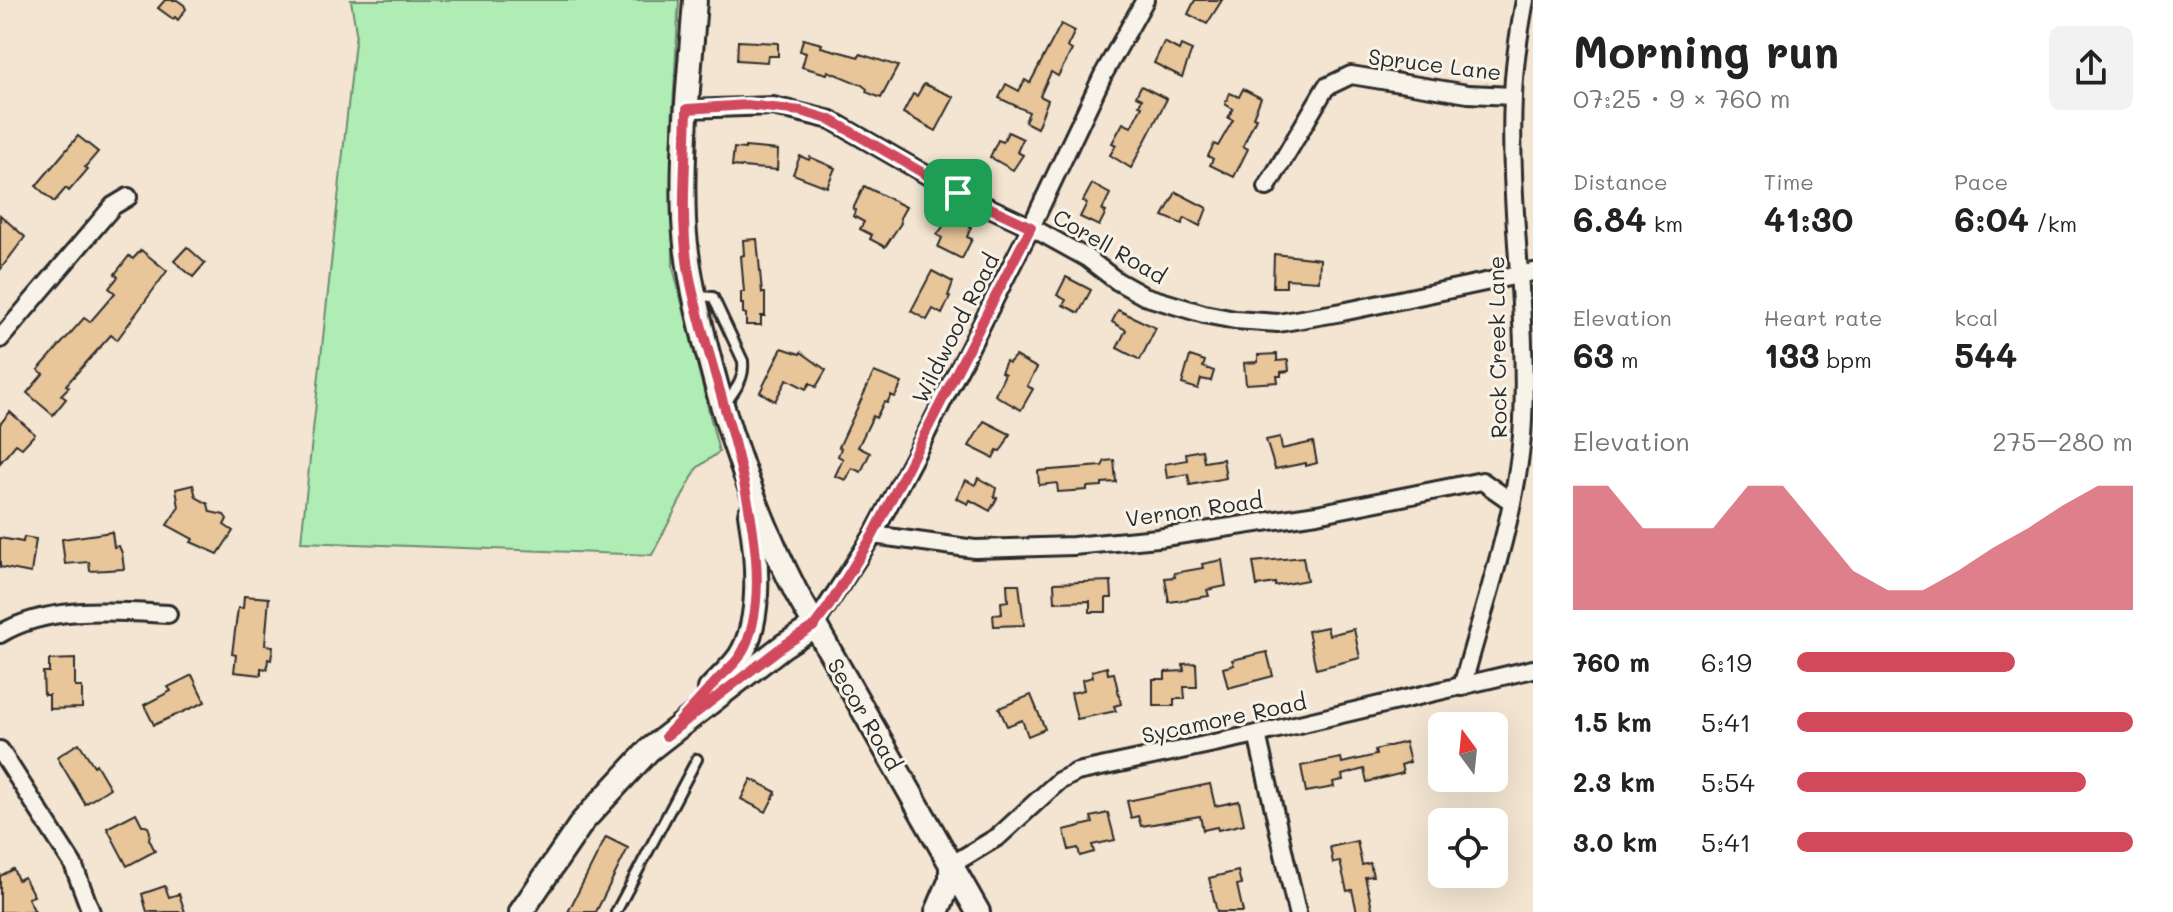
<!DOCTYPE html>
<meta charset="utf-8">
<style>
body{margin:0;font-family:Mali,sans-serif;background:#f2f2f2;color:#222;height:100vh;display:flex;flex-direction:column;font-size:30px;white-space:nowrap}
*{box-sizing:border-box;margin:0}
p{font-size:26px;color:#767676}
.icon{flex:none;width:44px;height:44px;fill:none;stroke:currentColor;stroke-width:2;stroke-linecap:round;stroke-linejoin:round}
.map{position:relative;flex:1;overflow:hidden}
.side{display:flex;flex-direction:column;background:#fff;width:640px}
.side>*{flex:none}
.needle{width:52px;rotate:345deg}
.buttons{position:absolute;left:1428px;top:712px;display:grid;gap:16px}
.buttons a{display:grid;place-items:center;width:80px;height:80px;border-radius:12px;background:#fff;box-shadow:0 8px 32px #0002;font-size:40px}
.pin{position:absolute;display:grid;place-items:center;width:68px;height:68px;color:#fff;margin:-34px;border-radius:16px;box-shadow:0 4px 12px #0006}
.round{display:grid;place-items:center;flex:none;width:84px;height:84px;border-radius:12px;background:#f2f2f2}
.summary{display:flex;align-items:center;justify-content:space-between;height:136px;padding:0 40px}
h1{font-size:44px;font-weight:800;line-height:60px}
.metrics{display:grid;grid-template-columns:repeat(3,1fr);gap:12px;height:136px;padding:8px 40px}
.metrics div{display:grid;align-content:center}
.metrics b{font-size:34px;font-weight:800}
.metrics small{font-size:22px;font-weight:400}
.metrics p{font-size:22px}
.chart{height:224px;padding:16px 40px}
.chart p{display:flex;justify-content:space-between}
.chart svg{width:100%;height:144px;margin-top:8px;fill:#d1495b;opacity:.7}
ul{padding:0 40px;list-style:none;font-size:26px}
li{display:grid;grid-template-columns:128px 96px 1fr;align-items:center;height:60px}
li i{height:20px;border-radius:10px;background:#d1495b}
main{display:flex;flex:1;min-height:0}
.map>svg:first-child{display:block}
.green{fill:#afedb4;stroke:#6d8c70;stroke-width:2}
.building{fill:#e9c59a;stroke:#2b2b2b;stroke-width:2}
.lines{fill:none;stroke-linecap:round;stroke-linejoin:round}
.lane-casing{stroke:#2b2b2b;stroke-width:14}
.street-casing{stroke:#2b2b2b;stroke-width:22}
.secondary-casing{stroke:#2b2b2b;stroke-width:28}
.lane{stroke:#f7f3e8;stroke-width:8}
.street{stroke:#f7f3e8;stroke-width:16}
.secondary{stroke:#f7f3e8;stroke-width:22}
.route-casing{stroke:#fff;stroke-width:16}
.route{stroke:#d1495b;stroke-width:10}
.labels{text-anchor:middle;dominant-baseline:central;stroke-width:6;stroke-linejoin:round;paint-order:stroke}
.street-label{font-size:22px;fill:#2b2b2b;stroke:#f7f3e8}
</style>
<main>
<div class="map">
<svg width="1533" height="912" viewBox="0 0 1533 912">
<rect width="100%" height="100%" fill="#f3e5d1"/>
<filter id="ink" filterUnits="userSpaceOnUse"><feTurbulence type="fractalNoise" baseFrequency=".0125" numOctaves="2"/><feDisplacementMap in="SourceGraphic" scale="16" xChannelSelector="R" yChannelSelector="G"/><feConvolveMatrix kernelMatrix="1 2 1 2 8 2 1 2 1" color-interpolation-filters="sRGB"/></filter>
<g filter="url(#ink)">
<polygon class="green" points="351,0 679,0 672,125 673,267 719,452 697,468 652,555 301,542 356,32"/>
<g class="building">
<polygon points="165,0 177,0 184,5 186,9 178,20 175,17 173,19 158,8"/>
<polygon points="1195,0 1222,0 1207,24 1188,14"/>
<polygon points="1061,24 1075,31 1067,47 1072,50 1058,76 1051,72 1040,96 1048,100 1037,128 1025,122 1029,112 999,98 1006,84 1019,91 1025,80 1030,83"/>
<polygon points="803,39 822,44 821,47 859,57 860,54 898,66 881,98 866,92 867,89 862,85 828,71 827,74 802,67 806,53 800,51"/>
<polygon points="738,41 778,43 778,56 768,56 767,62 737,60"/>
<polygon points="1164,42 1179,50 1181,45 1192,50 1182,77 1154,63"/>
<polygon points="924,84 954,97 936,131 903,113 913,94 917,96"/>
<polygon points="1141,86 1167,99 1131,168 1110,155 1116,145 1112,143 1123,123 1131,127 1142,106 1139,105 1142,99 1136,96"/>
<polygon points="1243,89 1261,98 1253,117 1256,118 1243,146 1248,149 1234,177 1210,165 1213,159 1208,156 1214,144 1218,146 1233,120 1228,118 1233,109 1225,104 1230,93 1239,97"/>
<polygon points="1008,132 1023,139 1017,152 1023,155 1013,170 990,157 998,140 1003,142"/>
<polygon points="78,136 98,152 85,167 88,169 69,191 66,188 54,202 36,186"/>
<polygon points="745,147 778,150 777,170 732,166 734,148 745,149"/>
<polygon points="800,156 809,160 810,157 835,168 827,187 793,174"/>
<polygon points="1092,184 1110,194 1102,210 1106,212 1099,226 1080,217 1087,203 1083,201"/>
<polygon points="864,186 906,207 900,218 901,223 885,247 870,239 872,235 860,229 864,222 853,216 856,210 853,209"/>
<polygon points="1176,192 1207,208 1200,226 1185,218 1182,224 1163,216"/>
<polygon points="0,215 25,237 0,270"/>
<polygon points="950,217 971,227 967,237 972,239 962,259 938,247 942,238 937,235"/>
<polygon points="757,239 762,293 765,293 765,316 761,316 761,325 746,325 746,314 743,313 743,304 741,304 741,292 744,292 741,256 744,255 743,240"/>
<polygon points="187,247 205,263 193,277 174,261"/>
<polygon points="141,250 167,271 117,340 111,335 66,385 69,387 61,395 66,399 53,415 27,393 43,374 38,370 84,318 90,322 115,293 109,288 118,277 115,274 129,256 133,259"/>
<polygon points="1274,254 1320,259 1319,281 1286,279 1286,287 1273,287"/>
<polygon points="932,271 953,282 948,296 950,297 942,314 933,309 927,320 911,311"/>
<polygon points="1066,277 1091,290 1079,313 1063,305 1066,300 1057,295"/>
<polygon points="1118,310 1156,328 1140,360 1117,348 1126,330 1112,322"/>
<polygon points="782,348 800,354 801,352 826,370 816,387 810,383 806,389 787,379 775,401 760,392"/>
<polygon points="1277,354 1277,361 1288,360 1289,371 1281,372 1281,376 1277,376 1278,382 1246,384 1244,363 1258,362 1258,355"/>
<polygon points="1015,356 1037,368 1027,386 1033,389 1021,410 995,395 1005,374 1001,372 1006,361 1009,363"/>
<polygon points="1190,356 1205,361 1203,367 1214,371 1211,381 1201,379 1198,389 1182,384"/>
<polygon points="874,372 902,383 895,397 891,395 887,403 884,402 876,418 873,416 858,447 870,453 861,472 852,468 846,480 835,476 843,459 838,456 841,448 839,447"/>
<polygon points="10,412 35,434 22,448 16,444 0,463 0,424"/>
<polygon points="984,421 1010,434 1004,446 1000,451 997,450 993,458 969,446"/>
<polygon points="1280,437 1282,449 1313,442 1317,463 1306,466 1306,463 1275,469 1266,440"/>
<polygon points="1202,450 1204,462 1223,459 1226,478 1190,485 1188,474 1167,478 1165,464 1187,460 1186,453"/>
<polygon points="1114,460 1116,482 1102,483 1102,486 1087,487 1087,490 1058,492 1057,483 1039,485 1038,471 1102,466 1105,461"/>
<polygon points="978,478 996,488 994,497 997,498 990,511 970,500 968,504 956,498 966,480 975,485"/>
<polygon points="193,485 196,497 208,504 210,512 224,515 227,519 224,525 233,531 218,554 191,542 193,539 167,525 179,507 176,489"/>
<polygon points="112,532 114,547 119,546 122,553 124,569 90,571 89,562 65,564 62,539"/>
<polygon points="24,537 36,539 31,573 0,567 0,538 23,542"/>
<polygon points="1303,557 1307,580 1275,586 1275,583 1257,586 1253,562"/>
<polygon points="1222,560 1226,586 1207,590 1209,596 1169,602 1165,578 1175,577 1174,573 1203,568 1202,564"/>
<polygon points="1111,581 1112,598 1106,598 1106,612 1090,612 1090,601 1055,602 1054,583"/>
<polygon points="1007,584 1019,584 1024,625 994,626 993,615 1002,614 1001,602 1008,601"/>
<polygon points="244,596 269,598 265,645 273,646 271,660 268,659 267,669 261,668 261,675 234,672 236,655 232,654 238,608 243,608"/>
<polygon points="1327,627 1329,635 1354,629 1360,658 1316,669 1308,631"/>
<polygon points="1267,652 1273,676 1228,688 1223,668 1234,665 1232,660"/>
<polygon points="75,659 75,687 82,687 82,708 49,709 49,695 44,695 43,672 49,672 49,660"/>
<polygon points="1196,663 1197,687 1184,687 1185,699 1174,699 1174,706 1153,706 1153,679 1165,679 1165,672 1184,671 1183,664"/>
<polygon points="1107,667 1108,674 1114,673 1121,704 1114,706 1116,711 1077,719 1071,693 1084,690 1082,680 1093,677 1092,671"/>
<polygon points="192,675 205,702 154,725 144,705 171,691 168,687"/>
<polygon points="1031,695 1045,729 1028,736 1022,720 1007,726 999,708"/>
<polygon points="1405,742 1410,762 1401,765 1403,773 1367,782 1364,769 1342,775 1343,780 1333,782 1334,787 1306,792 1301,766 1341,758 1342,763 1376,755 1375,750"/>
<polygon points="79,743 94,766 96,764 110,788 85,804 57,757"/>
<polygon points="751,779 776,792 766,812 741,799"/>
<polygon points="1210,784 1215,806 1239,801 1244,824 1218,830 1217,827 1203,830 1200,816 1141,826 1138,816 1131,818 1127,801"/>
<polygon points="136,813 142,825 148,827 150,832 149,839 155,851 127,866 107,828"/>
<polygon points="1108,813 1115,840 1092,845 1094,852 1080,856 1078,848 1069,850 1064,830 1093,823 1091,817"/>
<polygon points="606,837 628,848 596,912 568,912"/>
<polygon points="1357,841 1362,865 1370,863 1373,876 1365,877 1373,912 1357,912 1352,890 1347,891 1340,862 1333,863 1330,847"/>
<polygon points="13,869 18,880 24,877 34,896 28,898 35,912 0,912 0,876"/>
<polygon points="1238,871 1241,884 1237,885 1243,912 1217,912 1209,878"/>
<polygon points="165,886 169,897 179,894 185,912 147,912 142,894"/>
</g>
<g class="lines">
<defs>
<g id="lane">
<path d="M697,296L713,297L743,361C745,378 736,389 726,403"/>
<polyline points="616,912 697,759"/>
</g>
<g id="street">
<polyline points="687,109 773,106 831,120 958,193 1031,227 1087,258 1117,281 1144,296 1204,314 1235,320 1278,323 1342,312 1533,272"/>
<polyline points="1267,187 1326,87 1351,75 1468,94 1513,96"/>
<polyline points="0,339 113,206 128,197"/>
<polyline points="873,535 975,549 1073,546 1158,538 1317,514 1482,481 1512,502"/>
<polyline points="814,626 873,535 921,444 1031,227 1103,75 1145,0"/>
<path d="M0,634C48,605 114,611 168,614"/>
<path d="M1462,687C1485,601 1519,509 1523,420C1528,312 1508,205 1513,97C1514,64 1519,32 1525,0"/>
<polyline points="1257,734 1297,912"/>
<polyline points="0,750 73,864 91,912"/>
<polyline points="951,865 999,836 1059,781 1077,772 1257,734 1533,669"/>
</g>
<g id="secondary">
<path d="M695,0C690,73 681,147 684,220C686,263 696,304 706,346C727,431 756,513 796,592L978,912"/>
<path d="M710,689C719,679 732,668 740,656C763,620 757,555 750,514"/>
<polyline points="521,912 583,821 649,750 783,646 814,626"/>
<polyline points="937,912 951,879 951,865"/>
</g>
</defs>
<use href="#lane" class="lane-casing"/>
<use href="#street" class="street-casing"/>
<use href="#secondary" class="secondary-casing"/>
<use href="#lane" class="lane"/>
<use href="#street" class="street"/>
<use href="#secondary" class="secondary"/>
</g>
</g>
<g class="lines" filter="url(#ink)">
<defs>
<path id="route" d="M747,105L801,111L831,120L958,193L1031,227L873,535L829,606L814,626L783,646L666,736C684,717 702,697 719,678C726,671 735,664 740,656C794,568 703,365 688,267C680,215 686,161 687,109Z"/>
</defs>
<use href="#route" class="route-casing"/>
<use href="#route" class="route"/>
</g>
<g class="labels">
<g class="street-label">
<text transform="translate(1435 64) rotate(7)">Spruce Lane</text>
<text transform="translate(1110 246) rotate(30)">Corell Road</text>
<text transform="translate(955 328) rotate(-63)">Wildwood Road</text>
<text transform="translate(1497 347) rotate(-91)">Rock Creek Lane</text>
<text transform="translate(1194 509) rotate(-8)">Vernon Road</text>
<text transform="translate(865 714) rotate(60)">Secor Road</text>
<text transform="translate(1224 718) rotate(-12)">Sycamore Road</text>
</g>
</g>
</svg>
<div class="buttons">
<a><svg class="needle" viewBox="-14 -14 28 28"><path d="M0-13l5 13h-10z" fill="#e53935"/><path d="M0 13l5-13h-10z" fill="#767676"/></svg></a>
<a><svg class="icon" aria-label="locate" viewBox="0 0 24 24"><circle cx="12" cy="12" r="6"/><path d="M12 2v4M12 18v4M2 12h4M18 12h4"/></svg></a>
</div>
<div class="pin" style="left:958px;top:193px;background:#1e9e55"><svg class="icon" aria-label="arrive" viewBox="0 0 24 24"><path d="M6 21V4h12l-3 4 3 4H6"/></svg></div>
</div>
<section class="side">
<div class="summary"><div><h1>Morning run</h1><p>07:25 · 9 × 760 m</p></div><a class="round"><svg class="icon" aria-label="share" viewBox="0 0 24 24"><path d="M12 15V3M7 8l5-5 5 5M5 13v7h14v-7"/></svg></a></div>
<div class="metrics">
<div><p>Distance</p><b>6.84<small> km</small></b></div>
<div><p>Time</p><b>41:30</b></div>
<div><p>Pace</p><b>6:04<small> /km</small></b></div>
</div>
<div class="metrics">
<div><p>Elevation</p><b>63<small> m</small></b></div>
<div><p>Heart rate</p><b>133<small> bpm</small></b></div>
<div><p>kcal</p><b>544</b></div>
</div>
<div class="chart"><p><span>Elevation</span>275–280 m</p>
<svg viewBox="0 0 160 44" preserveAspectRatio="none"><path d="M0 44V6L10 6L20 19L30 19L40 19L50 6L60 6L70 19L80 32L90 38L100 38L110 32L120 25L130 19L140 12L150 6L160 6V44z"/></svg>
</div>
<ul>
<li><b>760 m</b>6:19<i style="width:65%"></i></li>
<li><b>1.5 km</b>5:41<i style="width:100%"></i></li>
<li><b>2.3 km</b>5:54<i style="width:86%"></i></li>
<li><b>3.0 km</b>5:41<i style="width:100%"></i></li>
</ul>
</section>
</main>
